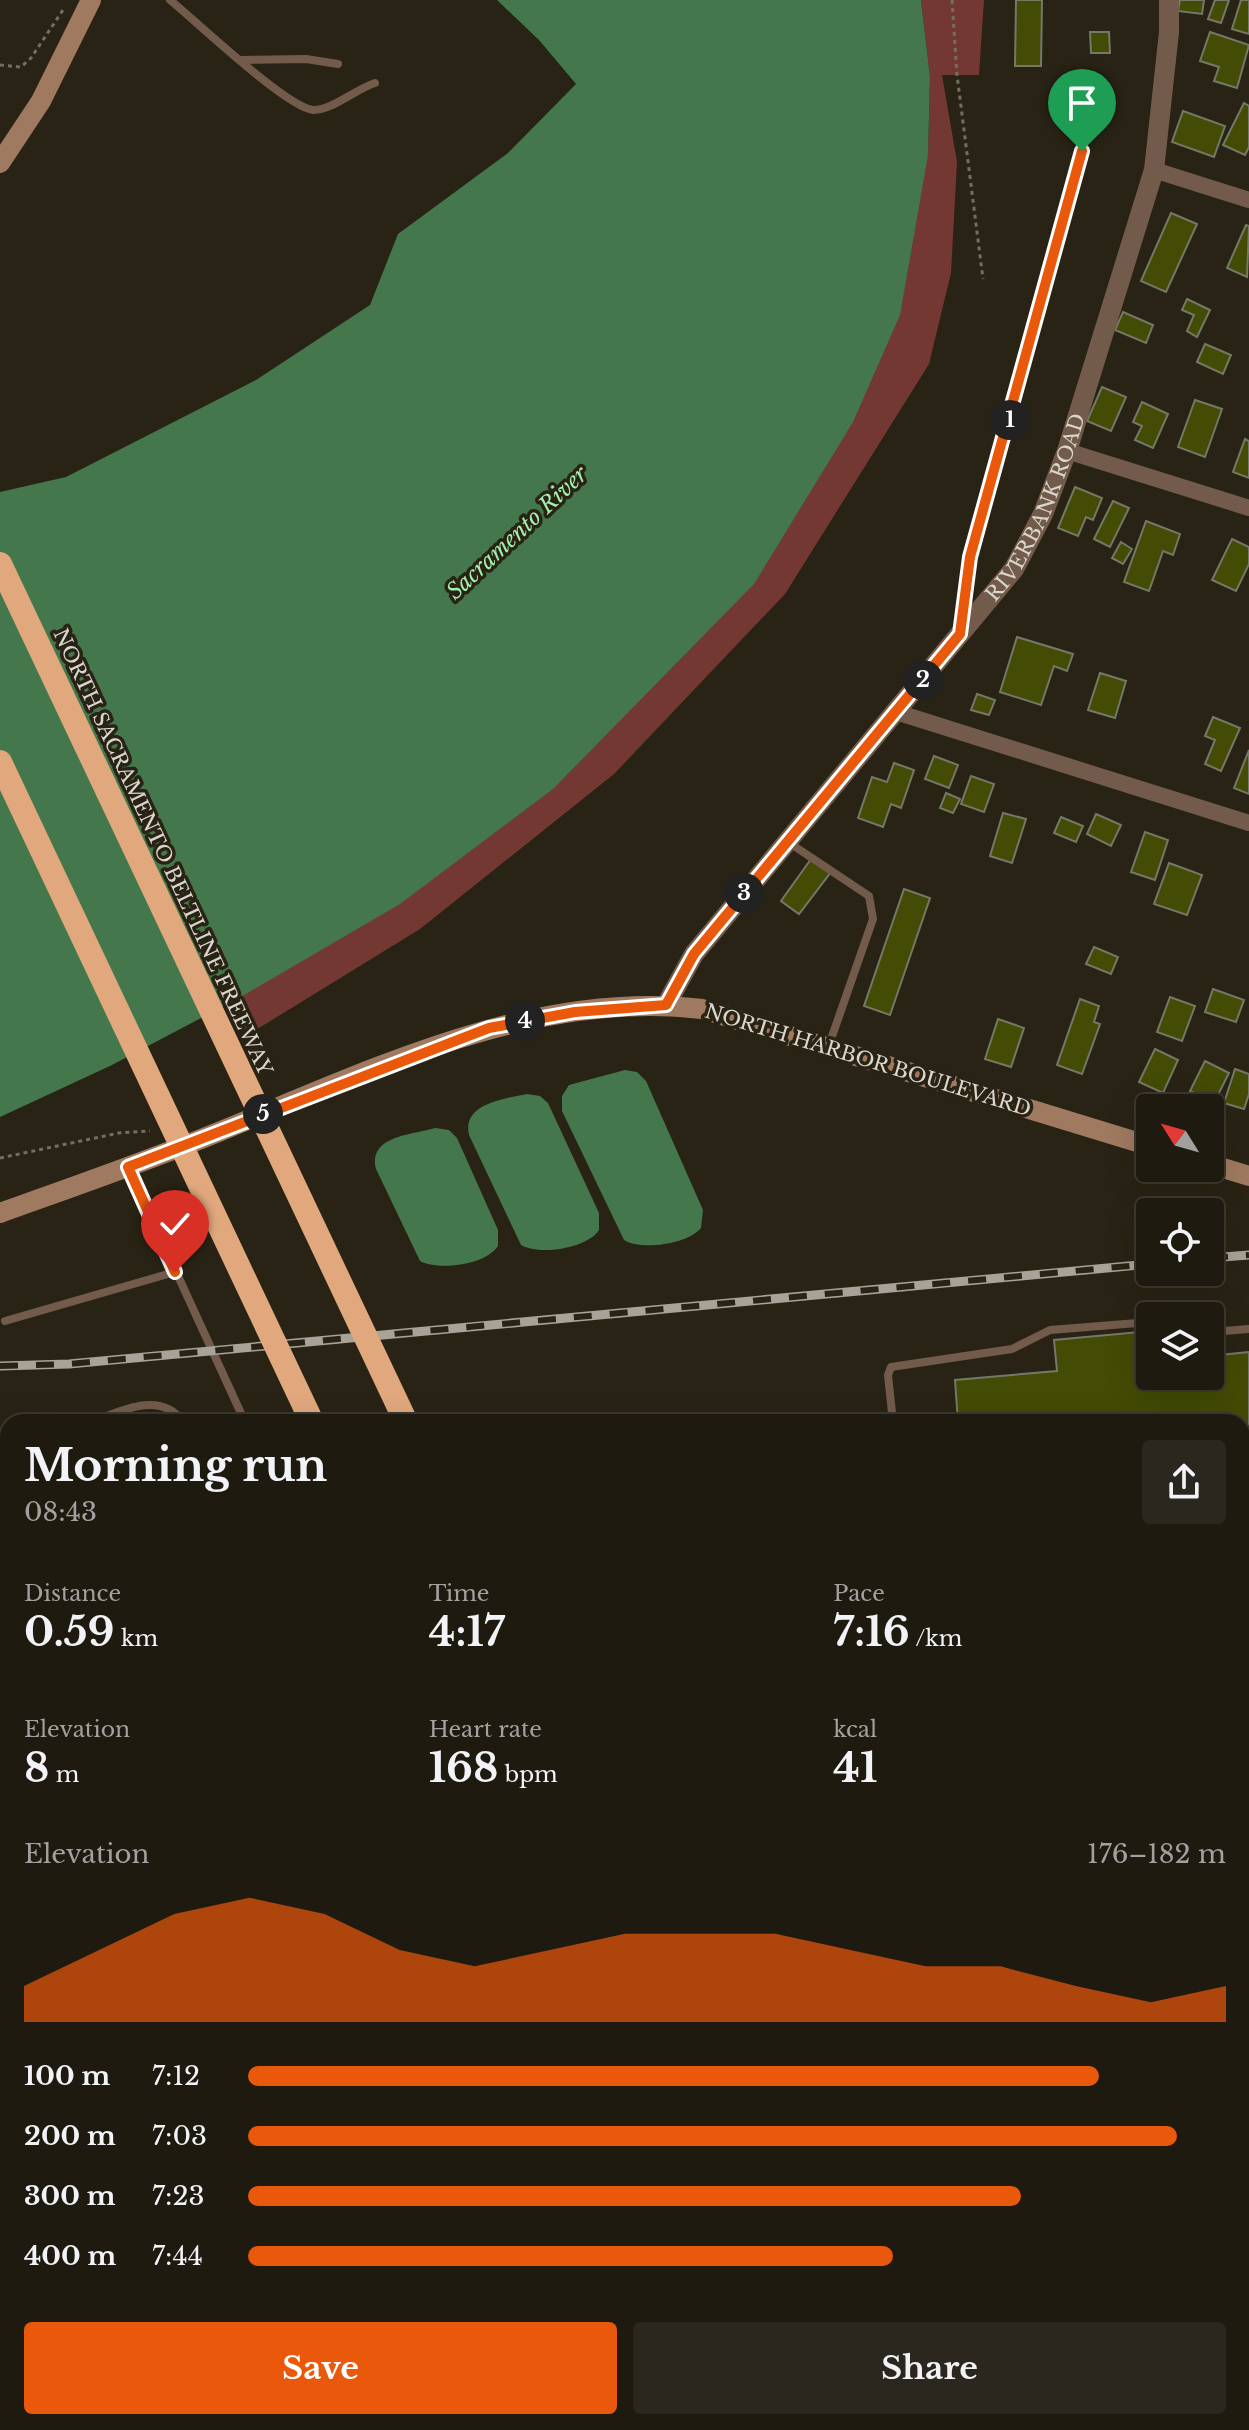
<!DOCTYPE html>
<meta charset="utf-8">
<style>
body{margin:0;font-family:"Libre Baskerville",serif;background:#2c271e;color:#f1f3f6;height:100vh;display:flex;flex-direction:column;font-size:30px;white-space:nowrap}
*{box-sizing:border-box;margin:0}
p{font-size:26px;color:#a1a19f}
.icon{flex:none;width:44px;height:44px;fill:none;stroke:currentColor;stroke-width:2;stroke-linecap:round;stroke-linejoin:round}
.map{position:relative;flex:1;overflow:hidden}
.side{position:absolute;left:0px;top:1414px;width:1250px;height:1016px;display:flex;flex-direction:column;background:#1f1a10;border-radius:24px 24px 0 0;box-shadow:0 8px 32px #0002,0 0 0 2px #3c3830}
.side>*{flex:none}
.needle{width:52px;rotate:307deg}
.buttons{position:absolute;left:1136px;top:1094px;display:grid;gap:16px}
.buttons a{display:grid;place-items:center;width:88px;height:88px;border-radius:8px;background:#1f1a10;box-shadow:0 8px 32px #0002,0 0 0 2px #3c3830;font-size:40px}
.pin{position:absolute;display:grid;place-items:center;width:68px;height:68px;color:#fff;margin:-82px -34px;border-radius:50% 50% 50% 0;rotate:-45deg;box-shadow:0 0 8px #0007}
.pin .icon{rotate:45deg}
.km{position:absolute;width:40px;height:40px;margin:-20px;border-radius:50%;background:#222;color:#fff;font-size:22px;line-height:40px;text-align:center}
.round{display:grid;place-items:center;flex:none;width:84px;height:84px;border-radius:8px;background:#2c271e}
.headline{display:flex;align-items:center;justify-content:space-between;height:136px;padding:0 24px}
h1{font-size:44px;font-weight:700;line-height:60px}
.figures{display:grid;grid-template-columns:repeat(3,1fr);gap:12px;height:136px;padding:8px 24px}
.figures div{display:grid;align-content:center}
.figures b{font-size:40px;font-weight:700}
.figures small{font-size:22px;font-weight:400}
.figures p{font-size:22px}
.chart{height:224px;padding:16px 24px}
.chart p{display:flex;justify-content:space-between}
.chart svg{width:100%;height:144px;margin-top:8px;fill:#ea580c;opacity:.7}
.action{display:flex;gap:16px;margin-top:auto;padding:16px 24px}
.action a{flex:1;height:92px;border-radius:8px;background:#ea580c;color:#fff;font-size:32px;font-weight:700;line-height:92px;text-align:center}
.action a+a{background:#2c271e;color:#f1f3f6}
ul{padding:0 24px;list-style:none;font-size:26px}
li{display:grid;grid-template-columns:128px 96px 1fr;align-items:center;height:60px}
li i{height:20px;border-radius:10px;background:#ea580c}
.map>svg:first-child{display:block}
.green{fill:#743832}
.water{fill:#44774b}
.building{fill:#434b05;stroke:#747867;stroke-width:2}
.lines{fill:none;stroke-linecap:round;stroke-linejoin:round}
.path{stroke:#736e62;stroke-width:3;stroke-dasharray:4 4;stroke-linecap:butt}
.service{stroke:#725b4b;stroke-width:8}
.minor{stroke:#725b4b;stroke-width:16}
.tertiary{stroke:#725b4b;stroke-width:20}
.secondary{stroke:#9f7a60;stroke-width:20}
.motorway{stroke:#e1a87e;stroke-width:24}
.rail-casing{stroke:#a7a398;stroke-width:9}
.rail{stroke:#292315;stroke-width:6;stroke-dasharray:18;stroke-linecap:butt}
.motorway-bridge{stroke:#e1a87e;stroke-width:24}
.route-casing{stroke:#fff;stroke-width:16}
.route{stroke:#ea580c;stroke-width:10}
.labels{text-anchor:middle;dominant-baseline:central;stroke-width:7;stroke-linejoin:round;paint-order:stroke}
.street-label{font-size:20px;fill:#dad6cc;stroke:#292315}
.water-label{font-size:22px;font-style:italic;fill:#a3efac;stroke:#292315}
</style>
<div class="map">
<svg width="1249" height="2430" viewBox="0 0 1249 2430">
<rect width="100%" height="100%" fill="#292315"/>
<polygon class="green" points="921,0 984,0 979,75 942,75 957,162 951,273 929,364 785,594 614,774 420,929 246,1036 224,983 928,155 930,77"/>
<g class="water">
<polygon points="497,0 921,0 930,77 928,155 900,315 853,422 754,584 553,789 400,904 239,998 112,1065 0,1117 0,492 66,477 256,380 370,305 398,234 508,153 576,84 539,40"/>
<path d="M625,1070L637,1072L646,1081L703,1210L701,1228C688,1244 641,1251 624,1240L562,1111V1096L569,1085Z"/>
<path d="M527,1094L540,1096L548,1103L599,1213V1230C588,1248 540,1256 521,1245L469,1135C462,1103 504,1099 527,1094Z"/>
<path d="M435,1128L449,1130L457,1138L498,1230V1246C486,1265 438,1271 420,1261L376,1169C368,1136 411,1135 435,1128Z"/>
</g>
<g class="building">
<polygon points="1016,0 1042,0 1041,66 1015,66"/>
<polygon points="1180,0 1204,0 1202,14 1178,11"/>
<polygon points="1215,0 1229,0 1221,23 1208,19"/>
<polygon points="1241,0 1249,0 1249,34 1232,29"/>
<polygon points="1090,32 1109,32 1110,53 1091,53"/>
<polygon points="1210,32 1249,45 1237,88 1214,81 1219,67 1200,61"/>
<polygon points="1244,103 1249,106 1249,147 1245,155 1223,145"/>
<polygon points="1183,111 1225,126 1214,157 1172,142"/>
<polygon points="1171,213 1197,224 1166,292 1141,281"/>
<polygon points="1246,225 1249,226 1247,277 1227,268"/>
<polygon points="1187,299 1210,310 1197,337 1187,331 1194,315 1182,310"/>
<polygon points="1123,312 1153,325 1146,343 1115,330"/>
<polygon points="1205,344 1231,355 1223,374 1197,362"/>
<polygon points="1102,387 1126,397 1111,431 1087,421"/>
<polygon points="1195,400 1222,409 1205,457 1178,447"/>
<polygon points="1142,402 1168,414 1153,448 1135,440 1142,426 1133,422"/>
<polygon points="1245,439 1249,441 1249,478 1233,472"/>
<polygon points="1075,487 1102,498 1093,520 1086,517 1078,536 1058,528"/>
<polygon points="1113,501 1129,508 1110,547 1094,539"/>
<polygon points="1146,521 1180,534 1173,555 1163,551 1149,591 1124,582"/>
<polygon points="1232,539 1249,547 1249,564 1236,591 1212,580"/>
<polygon points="1121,542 1132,549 1123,564 1112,558"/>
<polygon points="1017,637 1073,654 1067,671 1054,666 1041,705 1000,692"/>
<polygon points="1100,673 1126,681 1115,718 1088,710"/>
<polygon points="977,694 995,700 989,715 971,710"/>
<polygon points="1213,717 1240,728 1221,771 1205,764 1215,740 1205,736"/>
<polygon points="1249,750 1249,794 1234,788"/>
<polygon points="934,756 958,765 949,788 925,779"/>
<polygon points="894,763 914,770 901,808 891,804 883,827 858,818 872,777 887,782"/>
<polygon points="971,776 994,784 984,812 961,804"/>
<polygon points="946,793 960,799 953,813 940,808"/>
<polygon points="1003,813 1026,819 1012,863 990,856"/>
<polygon points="1096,814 1121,825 1111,846 1087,834"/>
<polygon points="1061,817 1083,826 1076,842 1054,833"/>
<polygon points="1145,832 1168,840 1155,880 1131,872"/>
<polygon points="811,859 831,872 799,914 781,901"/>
<polygon points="1169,863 1202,875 1187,915 1154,904"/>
<polygon points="904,889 930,898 890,1015 864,1006"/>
<polygon points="1094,947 1118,957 1111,974 1086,964"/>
<polygon points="1213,989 1244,1000 1236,1022 1205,1012"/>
<polygon points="1170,997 1195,1006 1182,1041 1157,1032"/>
<polygon points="1080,999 1099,1006 1094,1022 1100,1024 1082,1074 1057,1065"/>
<polygon points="998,1019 1024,1028 1011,1067 985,1059"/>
<polygon points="1155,1049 1178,1060 1163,1093 1139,1082"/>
<polygon points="1205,1061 1229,1073 1214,1103 1190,1091"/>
<polygon points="1235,1069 1249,1074 1249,1094 1244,1109 1224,1103"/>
<polygon points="1150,1331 1150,1376 1210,1376 1210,1356 1249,1352 1249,1482 1242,1482 1242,1422 958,1422 955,1380 1057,1371 1054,1340"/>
<polygon points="0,1493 3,1501 8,1500 8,1599 0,1602"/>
<polygon points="8,1645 8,1680 0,1660 0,1648"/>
<polygon points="1249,2184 1249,2338 1242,2346 1242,2192"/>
<polygon points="244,2422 407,2422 411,2430 247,2430"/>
</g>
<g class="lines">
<g class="path">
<polyline points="952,0 957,75 983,279"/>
<polyline points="0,65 21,67 31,58 63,10"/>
<polyline points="0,1158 119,1133 150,1131"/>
</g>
<g class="service">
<path d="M170,0C197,22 286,107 313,110C331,111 356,89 375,83"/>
<polyline points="242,60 306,59 338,64"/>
<polyline points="961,626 970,557 1082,151 1084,78"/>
<polyline points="788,842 869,896 873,919 829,1045"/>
<polyline points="128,1167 245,1422"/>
<polyline points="5,1321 175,1272"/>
<polyline points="1210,1327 1224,1331 1249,1329"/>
<path d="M92,1422C120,1411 161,1390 183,1422"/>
<polyline points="893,1422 888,1375 891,1367 1012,1349 1050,1330 1150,1322"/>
<polyline points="0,1458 8,1455"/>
<polyline points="1242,1548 1247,1554 1242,1563"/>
<polyline points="0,1701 5,1715"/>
<polyline points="1242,1753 1249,1745"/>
<polyline points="0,1817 8,1837"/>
<polyline points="0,1882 8,1908"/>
<polyline points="0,2171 8,2174"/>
<polyline points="191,2422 194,2430"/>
<polyline points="229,2422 232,2430"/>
<polyline points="477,2422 481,2430"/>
</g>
<g class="minor">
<polyline points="1154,170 1249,200"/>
<polyline points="1067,451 1249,508"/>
<polyline points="896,712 1249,823"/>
<polyline points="1242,1660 1249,1652"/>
<polyline points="1242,1843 1249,1850"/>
</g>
<path class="tertiary" id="s1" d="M666,1005L694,954L1014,569L1043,514L1067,451L1154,170L1169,32V0"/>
<g class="secondary">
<polyline points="0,163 41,101 91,0"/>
<polyline points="1210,1164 1249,1176"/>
<path d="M0,1213C72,1187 145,1162 216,1133C369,1071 533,989 702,1009L1150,1146"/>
</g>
<g class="motorway">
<polyline points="784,2422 788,2430"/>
<polyline points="880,2422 885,2430"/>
</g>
<defs>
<g id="rail">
<polyline points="1210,1258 1249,1255"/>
<polyline points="0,1366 69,1364 1150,1264"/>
</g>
</defs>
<use href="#rail" class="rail-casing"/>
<use href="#rail" class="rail"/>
<g class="motorway-bridge">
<polyline points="0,564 406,1422"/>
<polyline points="0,762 312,1422"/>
</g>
</g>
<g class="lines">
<defs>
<polyline id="route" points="175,1272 128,1167 489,1028 575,1012 666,1005 694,954 960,634 970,557 1082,151"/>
</defs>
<use href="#route" class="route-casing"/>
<use href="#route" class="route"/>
</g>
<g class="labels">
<g class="street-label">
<text stroke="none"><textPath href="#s1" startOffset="624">RIVERBANK ROAD</textPath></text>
<text transform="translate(163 852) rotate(65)">NORTH SACRAMENTO BELTLINE FREEWAY</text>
<text transform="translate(868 1060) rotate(17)">NORTH HARBOR BOULEVARD</text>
</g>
<g class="water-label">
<text transform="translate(517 533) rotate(-43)">Sacramento River</text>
</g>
</g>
</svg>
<div class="buttons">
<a><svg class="needle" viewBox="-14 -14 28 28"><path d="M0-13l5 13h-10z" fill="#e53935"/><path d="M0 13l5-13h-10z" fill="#a1a19f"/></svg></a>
<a><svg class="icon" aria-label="locate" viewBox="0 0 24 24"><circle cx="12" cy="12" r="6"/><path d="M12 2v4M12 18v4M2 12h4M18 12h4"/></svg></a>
<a><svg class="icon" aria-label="layers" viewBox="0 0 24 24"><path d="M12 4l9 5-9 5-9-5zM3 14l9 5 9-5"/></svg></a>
</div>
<div class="pin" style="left:1082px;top:151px;background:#1e9e55"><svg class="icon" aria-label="arrive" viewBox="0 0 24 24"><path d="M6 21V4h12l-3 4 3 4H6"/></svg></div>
<div class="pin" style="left:175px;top:1272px;background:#d93025"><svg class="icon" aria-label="check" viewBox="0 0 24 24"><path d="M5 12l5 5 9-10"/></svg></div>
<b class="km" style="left:1010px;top:420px">1</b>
<b class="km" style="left:923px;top:680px">2</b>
<b class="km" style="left:744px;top:893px">3</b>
<b class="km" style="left:525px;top:1021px">4</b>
<b class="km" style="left:263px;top:1114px">5</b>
<section class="side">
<div class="headline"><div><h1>Morning run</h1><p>08:43</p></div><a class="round"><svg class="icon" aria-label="share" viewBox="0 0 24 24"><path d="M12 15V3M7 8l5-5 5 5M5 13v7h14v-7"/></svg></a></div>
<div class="figures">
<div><p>Distance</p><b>0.59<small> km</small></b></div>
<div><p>Time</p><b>4:17</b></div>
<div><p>Pace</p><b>7:16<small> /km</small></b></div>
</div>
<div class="figures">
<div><p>Elevation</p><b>8<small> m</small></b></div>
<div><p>Heart rate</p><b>168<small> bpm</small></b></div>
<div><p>kcal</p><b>41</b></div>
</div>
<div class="chart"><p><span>Elevation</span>176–182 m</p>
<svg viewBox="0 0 160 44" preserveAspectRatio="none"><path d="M0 44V33L10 22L20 11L30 6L40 11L50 22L60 27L70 22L80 17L90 17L100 17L110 22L120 27L130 27L140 33L150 38L160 33V44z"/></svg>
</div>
<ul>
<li><b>100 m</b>7:12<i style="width:87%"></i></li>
<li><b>200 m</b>7:03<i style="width:95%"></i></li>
<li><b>300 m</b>7:23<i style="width:79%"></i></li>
<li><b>400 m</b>7:44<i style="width:66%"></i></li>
</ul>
<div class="action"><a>Save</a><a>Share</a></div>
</section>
</div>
